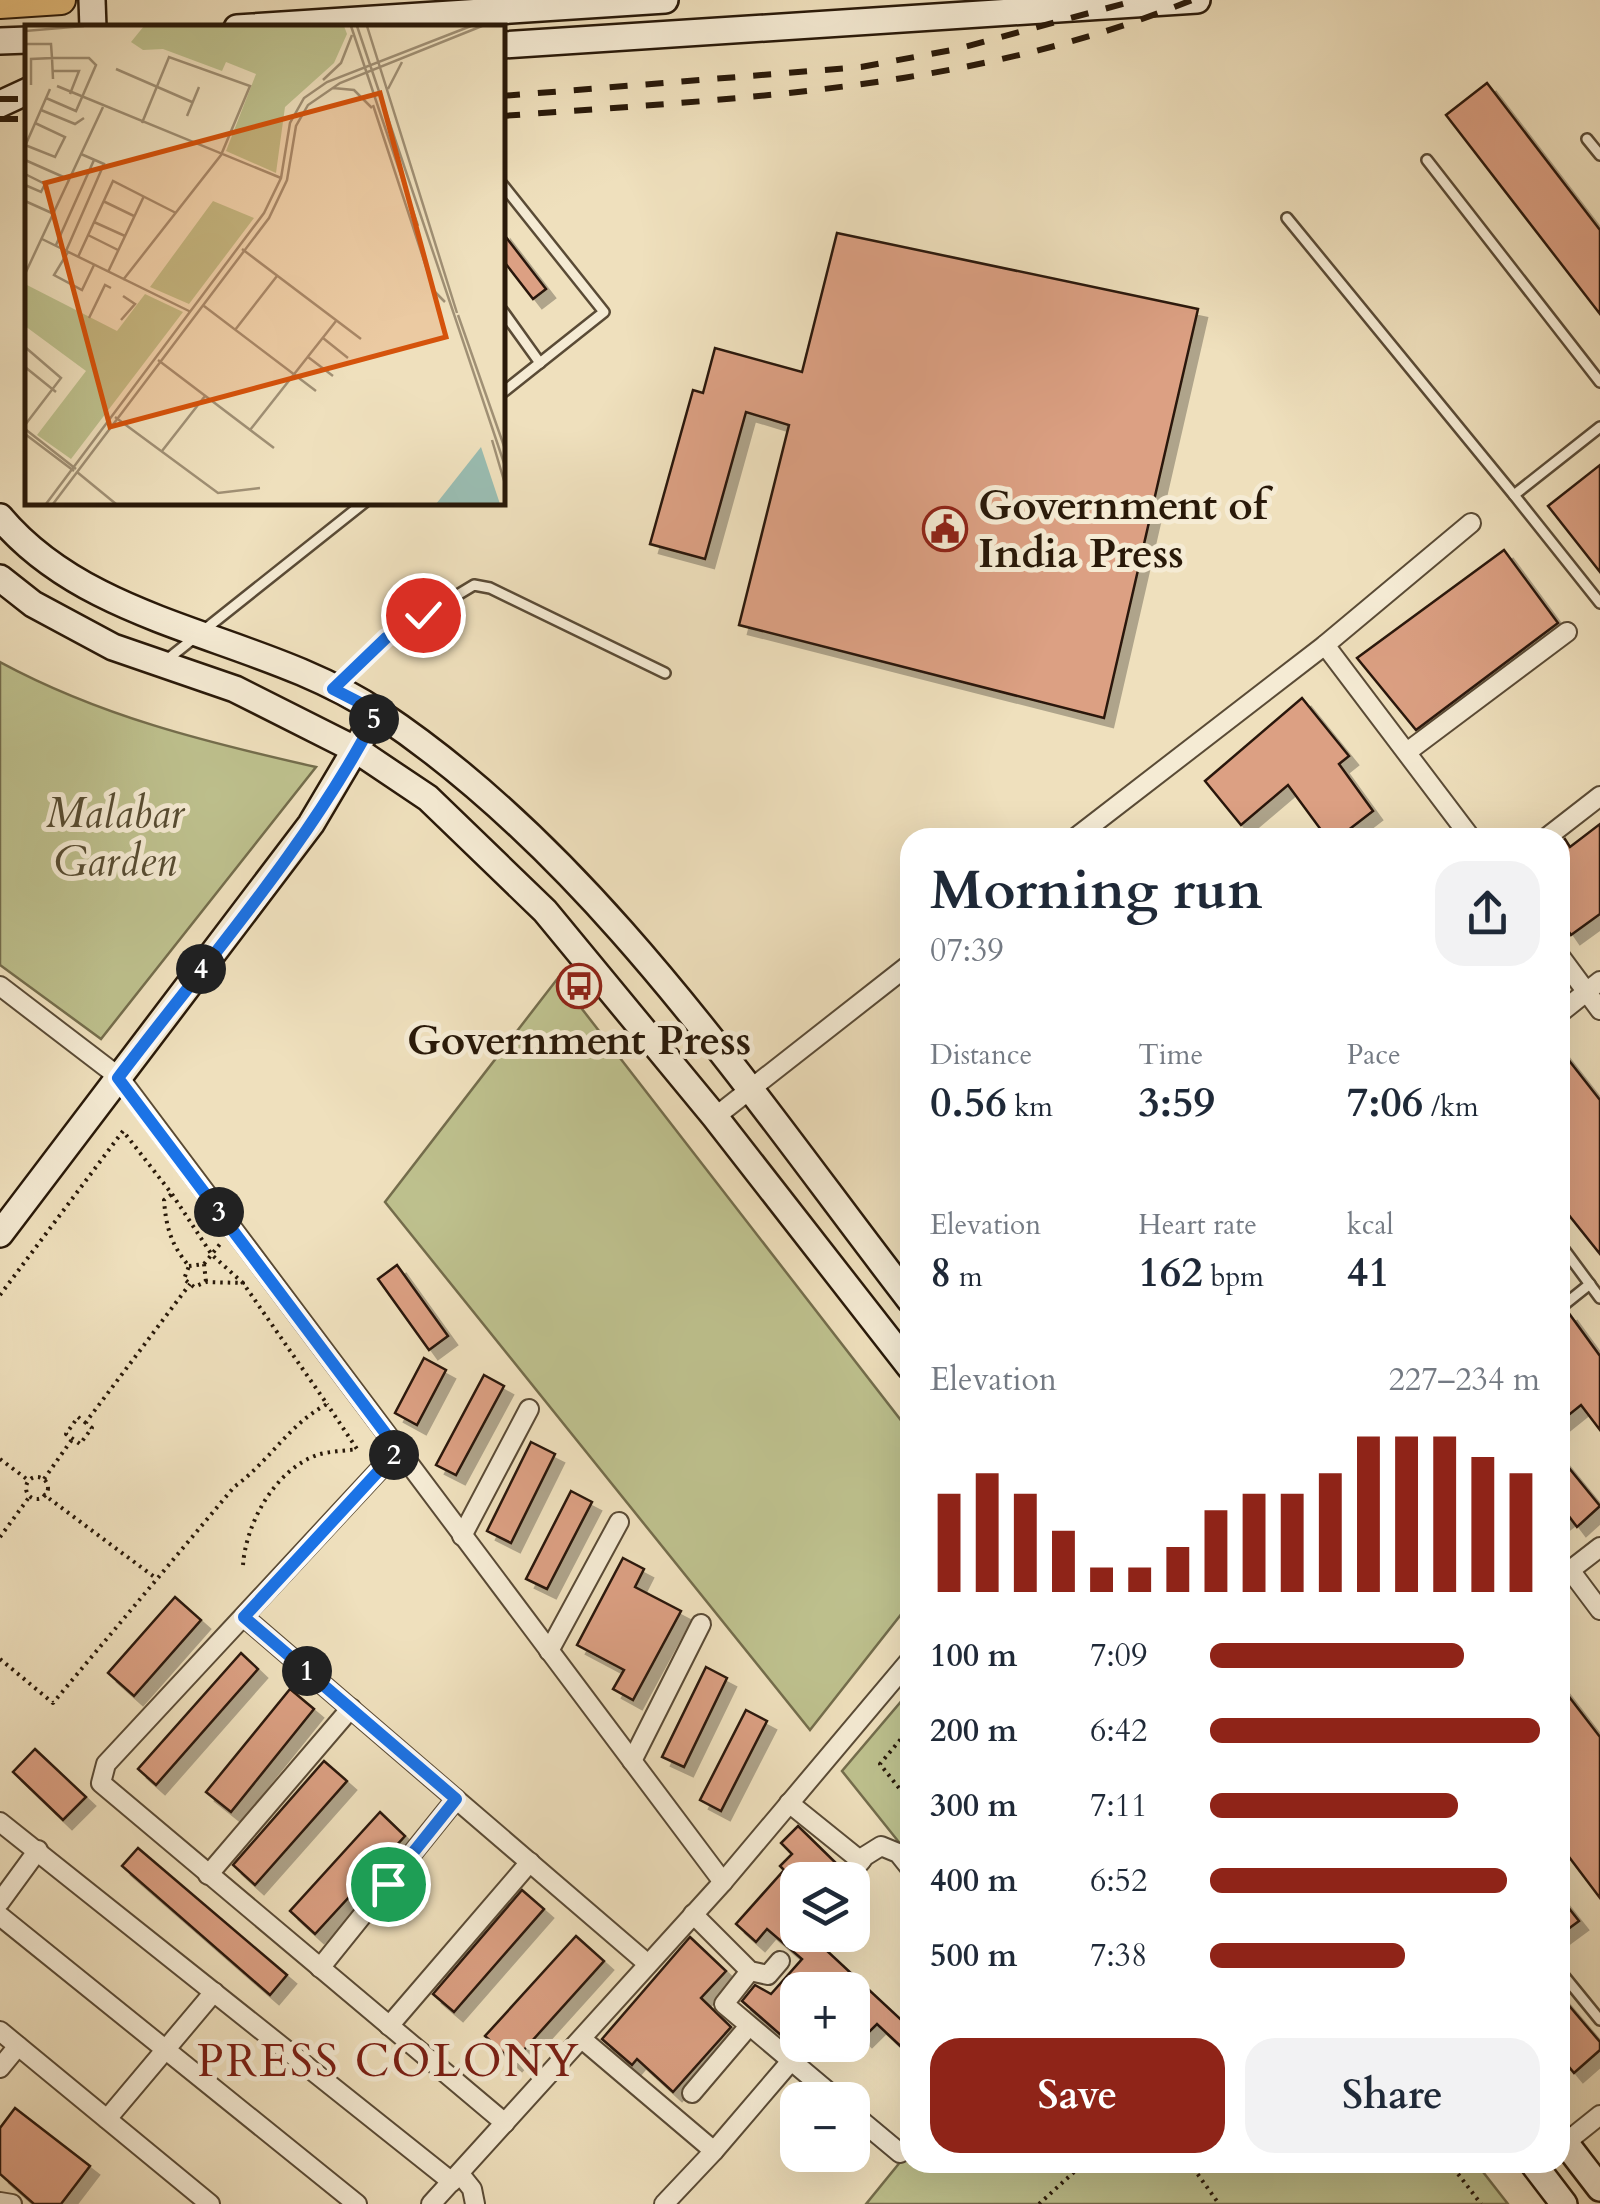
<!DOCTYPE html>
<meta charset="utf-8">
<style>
body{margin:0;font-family:Cardo,serif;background:#f2f2f3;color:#1f2937;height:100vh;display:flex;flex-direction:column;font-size:38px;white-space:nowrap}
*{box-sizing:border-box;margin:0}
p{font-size:32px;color:#747a83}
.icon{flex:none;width:55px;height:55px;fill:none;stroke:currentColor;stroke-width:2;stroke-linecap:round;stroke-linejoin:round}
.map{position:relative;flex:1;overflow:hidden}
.panel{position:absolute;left:900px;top:828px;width:670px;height:1345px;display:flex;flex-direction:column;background:#fff;border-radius:30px;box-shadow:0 10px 40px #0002}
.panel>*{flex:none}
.buttons{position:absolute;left:780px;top:1862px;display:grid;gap:20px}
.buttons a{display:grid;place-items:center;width:90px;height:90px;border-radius:20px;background:#fff;box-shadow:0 10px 40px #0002;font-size:50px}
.pin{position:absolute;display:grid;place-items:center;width:85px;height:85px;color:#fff;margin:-42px;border:5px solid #fff;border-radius:50%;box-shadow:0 2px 10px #0007}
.km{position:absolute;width:50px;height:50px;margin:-25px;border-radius:50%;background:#222;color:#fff;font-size:28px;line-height:50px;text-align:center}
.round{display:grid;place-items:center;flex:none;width:105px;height:105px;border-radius:30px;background:#f2f2f3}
.head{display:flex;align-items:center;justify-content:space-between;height:170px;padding:0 30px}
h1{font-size:55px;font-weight:800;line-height:75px}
.figures{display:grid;grid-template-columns:repeat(3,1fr);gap:15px;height:170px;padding:10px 30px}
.figures div{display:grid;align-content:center}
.figures b{font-size:42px;font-weight:800}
.figures small{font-size:28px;font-weight:400}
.figures p{font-size:28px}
.chart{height:280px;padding:20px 30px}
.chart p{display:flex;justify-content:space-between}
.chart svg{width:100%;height:180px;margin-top:10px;stroke:#8f2418;stroke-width:6}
.action{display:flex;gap:20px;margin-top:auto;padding:20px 30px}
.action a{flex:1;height:115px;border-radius:30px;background:#8f2418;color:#fff;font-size:40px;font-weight:800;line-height:115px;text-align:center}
.action a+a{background:#f2f2f3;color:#1f2937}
ul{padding:0 30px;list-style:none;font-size:32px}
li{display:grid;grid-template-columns:160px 120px 1fr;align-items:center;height:75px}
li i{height:25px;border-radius:12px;background:#8f2418}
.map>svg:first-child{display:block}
.green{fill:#bec18e;stroke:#746d4c;stroke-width:2.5}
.building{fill:#dca083;stroke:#291909;stroke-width:2.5;filter:url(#shadow)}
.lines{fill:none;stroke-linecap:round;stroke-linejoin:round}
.lane-casing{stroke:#5a4b36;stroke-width:14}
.street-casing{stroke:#5a4b36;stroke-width:22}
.secondary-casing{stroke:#291909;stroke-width:30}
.primary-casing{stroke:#291909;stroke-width:32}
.path{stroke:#291909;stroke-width:4;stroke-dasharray:2.5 5;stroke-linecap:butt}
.lane{stroke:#f5ebd4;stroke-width:9}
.street{stroke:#f5ebd4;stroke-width:18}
.secondary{stroke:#f5ebd4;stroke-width:25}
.primary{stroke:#e8c07e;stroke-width:28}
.rail{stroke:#291909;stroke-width:6;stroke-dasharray:18 18;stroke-linecap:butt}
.route-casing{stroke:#fff;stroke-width:20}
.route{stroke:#1a73e8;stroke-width:12}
.labels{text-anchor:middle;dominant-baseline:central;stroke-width:10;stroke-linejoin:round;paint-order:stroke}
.poi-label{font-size:42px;font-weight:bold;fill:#291909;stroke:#f5ebd4;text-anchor:start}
.park-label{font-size:42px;font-style:italic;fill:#564b31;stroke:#f5ebd4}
.neighbourhood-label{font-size:45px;letter-spacing:2.5px;fill:#7a1f14;stroke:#f5ebd4}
.inset-road{fill:none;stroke:#a09075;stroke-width:2.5}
.view{fill:#d5530c;fill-opacity:0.15;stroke:#d5530c;stroke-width:5}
.inset-edge{fill:none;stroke:#291909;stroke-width:5}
</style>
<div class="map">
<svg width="1600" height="2204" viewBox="0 0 1600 2204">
<defs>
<filter id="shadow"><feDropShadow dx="9" dy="9" stdDeviation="0" flood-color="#0004"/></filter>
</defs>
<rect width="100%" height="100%" fill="#efe0bd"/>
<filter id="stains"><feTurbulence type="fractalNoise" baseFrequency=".002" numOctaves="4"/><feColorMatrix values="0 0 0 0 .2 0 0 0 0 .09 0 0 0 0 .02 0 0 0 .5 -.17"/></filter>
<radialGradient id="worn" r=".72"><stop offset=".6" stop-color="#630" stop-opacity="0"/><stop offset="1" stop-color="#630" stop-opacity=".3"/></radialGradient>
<g class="green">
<path d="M0,662C100,716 205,742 316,767L101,1039L0,965Z"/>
<polygon points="558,978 910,1432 910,1603 810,1730 385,1202"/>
<polygon points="910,1691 910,1856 842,1771"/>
<polygon points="910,2150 910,2162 1476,2163 1508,2204 866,2204"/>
</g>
<g class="building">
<polygon points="1487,83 1600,230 1600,314 1446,115"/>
<polygon points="502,232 546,289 533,299 502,259"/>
<polygon points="837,233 1198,309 1104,718 739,625 789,425 746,412 705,559 650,544 693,390 703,393 715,348 802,372"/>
<polygon points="1600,465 1600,572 1548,506"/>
<polygon points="1504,550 1558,623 1416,730 1357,658"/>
<polygon points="1302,698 1349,756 1339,764 1373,811 1338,838 1327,838 1288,785 1241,825 1205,781"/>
<polygon points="1600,824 1600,914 1571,935 1560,919 1560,843 1565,839 1570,847"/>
<polygon points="1560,1049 1600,1100 1600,1254 1560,1204"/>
<polygon points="397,1265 448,1336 429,1350 378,1279"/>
<polygon points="1568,1312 1600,1356 1600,1430 1581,1405 1560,1422 1560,1316"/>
<polygon points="424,1358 446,1370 417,1425 395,1413"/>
<polygon points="484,1375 504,1386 456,1475 436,1465"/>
<polygon points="531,1442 555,1454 511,1543 487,1531"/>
<polygon points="1560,1457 1600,1506 1577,1527 1568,1515 1560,1521"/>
<polygon points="571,1491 592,1502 547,1589 526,1579"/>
<polygon points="623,1558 644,1569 635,1587 681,1611 633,1700 613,1689 624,1670 577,1645"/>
<polygon points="175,1597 201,1620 134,1696 108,1673"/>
<polygon points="241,1653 258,1669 156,1785 138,1769"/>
<polygon points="706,1667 727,1678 684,1767 662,1757"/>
<polygon points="1560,1685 1600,1737 1600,1898 1560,1845"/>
<polygon points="290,1689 314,1709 231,1812 206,1792"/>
<polygon points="746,1710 767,1721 721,1811 700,1800"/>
<polygon points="35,1749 86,1797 63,1820 13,1772"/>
<polygon points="324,1761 347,1781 255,1885 233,1865"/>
<polygon points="380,1812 405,1836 315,1934 290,1911"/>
<polygon points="798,1826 840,1867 834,1880 819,1873 812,1880 798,1880 798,1935 810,1935 910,2028 910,2055 877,2024 863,2038 852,2027 852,1990 841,1990 825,1976 813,1990 798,1990 798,2050 742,2001 755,1985 771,1994 802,1959 767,1929 756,1942 736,1924 784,1870 780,1866 792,1854 781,1843"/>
<polygon points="138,1848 287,1975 270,1995 122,1866"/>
<polygon points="522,1890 544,1909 454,2012 433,1994"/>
<polygon points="1560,1897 1579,1921 1560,1935"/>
<polygon points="576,1936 604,1961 513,2062 485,2036"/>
<polygon points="690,1937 726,1971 701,1998 731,2027 673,2092 637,2059 632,2065 602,2039"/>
<polygon points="1560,1995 1600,2042 1600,2050 1574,2073 1560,2056"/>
<polygon points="15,2108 90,2166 61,2204 34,2204 0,2174 0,2128"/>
</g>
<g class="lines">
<defs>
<g id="lane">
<polyline points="1587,139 1600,155"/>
<polyline points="1427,160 1600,382"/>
<polyline points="502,184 604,312 502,393"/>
<polyline points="1287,218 1514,495"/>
<polyline points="502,310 540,363"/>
<polyline points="1600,427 1514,495 1600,603"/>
<polyline points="164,662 365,502"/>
<polyline points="339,684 386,638 474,585 490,588 665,673"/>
<polyline points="1560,1244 1600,1298"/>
<polyline points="1560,1308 1590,1284"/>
<polyline points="1560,1971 1600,2020"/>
</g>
<g id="street">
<polyline points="1325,645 1471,838"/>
<polyline points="1407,752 1567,632"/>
<polyline points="1075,838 1325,645 1471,523"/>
<polyline points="1546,838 1600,796"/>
<polyline points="1560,956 1600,1010"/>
<polyline points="0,986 119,1077 723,1882"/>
<polyline points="1560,1013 1600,981"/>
<polyline points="715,1117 910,964"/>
<polyline points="398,1450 106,1764 101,1783 505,2123"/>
<polyline points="462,1536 529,1409"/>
<polyline points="1570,1570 1600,1610"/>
<polyline points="1560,1578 1600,1547"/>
<polyline points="244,1617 648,1964"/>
<polyline points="549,1651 619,1522"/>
<polyline points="632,1761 701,1624"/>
<polyline points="789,1803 861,1861"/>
<polyline points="0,1822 452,2182"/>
<polyline points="208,1875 351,1708"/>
<polyline points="846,1880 865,1856 881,1846 898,1853 910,1868"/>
<polyline points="0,1902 38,1850"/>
<polyline points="693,1914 750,1971 768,1975 780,1961"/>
<polyline points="0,1916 357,2204"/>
<polyline points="320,1968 456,1799"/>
<polyline points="750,1971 724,2004 838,2100"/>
<polyline points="389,2026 530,1862"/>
<polyline points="0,2031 210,2204"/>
<polyline points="582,2039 714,2151 664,2204"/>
<polyline points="0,2068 18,2046"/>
<polyline points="692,2093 749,2026"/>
<polyline points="852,2113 900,2153"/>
<polyline points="107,2119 214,1992"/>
<polyline points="1560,2147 1600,2115"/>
<polyline points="714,2151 791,2061"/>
<polyline points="460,2174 472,2189 475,2204"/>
<polyline points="0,2202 12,2204"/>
<polyline points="431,2204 723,1882 910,1660"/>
</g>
<g id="secondary">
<polyline points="92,0 93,28"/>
<polyline points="237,28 665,0"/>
<polyline points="0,41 28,40"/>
<polyline points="502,45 1197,0"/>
<polyline points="0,104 28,91"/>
<path d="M0,517C94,629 262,634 379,713C596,857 753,1097 910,1300"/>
<polyline points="0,578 33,604 113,647 235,689 358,751 428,798 545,911 715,1117 910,1367"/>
<polyline points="0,1234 311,824 378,711"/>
<polyline points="1560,2136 1600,2188"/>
<polyline points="1532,2162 1564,2204"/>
</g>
<polyline id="primary" points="0,4 61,0"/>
</defs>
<use href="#lane" class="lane-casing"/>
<use href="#street" class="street-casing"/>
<use href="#secondary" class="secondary-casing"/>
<use href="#primary" class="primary-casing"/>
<g class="path">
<path d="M172,1194L212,1255L243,1283L206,1282L194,1287L184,1279L189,1266C171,1245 166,1227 164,1200Z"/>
<polyline points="204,1264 220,1244"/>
<polyline points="189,1266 204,1264 206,1282"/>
<polyline points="0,1295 123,1131 172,1194"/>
<polyline points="86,1423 78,1417 66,1434 80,1444 92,1428 86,1423 89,1418 190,1284"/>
<polyline points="0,1459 28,1480"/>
<circle cx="37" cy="1488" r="11"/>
<polyline points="44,1479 73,1438"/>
<polyline points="43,1494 157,1579"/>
<polyline points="0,1537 30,1496"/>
<path d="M243,1565C246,1523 275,1470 317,1455C329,1451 345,1451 357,1449L327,1404"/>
<path d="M0,1659L53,1703L234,1487C270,1461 288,1425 327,1404L243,1283"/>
<polyline points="910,1728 880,1764 910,1802"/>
<polyline points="1189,2162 1219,2204"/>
<polyline points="1449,2162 1481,2204"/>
<polyline points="1039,2204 1085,2162"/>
</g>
<use href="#lane" class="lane"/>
<use href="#street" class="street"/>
<use href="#secondary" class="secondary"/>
<use href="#primary" class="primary"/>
<g class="rail">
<polyline points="502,96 861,67 957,49 1137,0"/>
<polyline points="0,99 28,99"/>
<path d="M502,116C739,98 969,91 1192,0"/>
<polyline points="0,119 28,119"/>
</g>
</g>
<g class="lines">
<defs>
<path id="route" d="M388,1884L456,1799L244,1617L398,1450L118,1078C208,959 310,844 378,712L333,689L386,638L423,615"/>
</defs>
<use href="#route" class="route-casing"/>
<use href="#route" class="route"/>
</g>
<defs>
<symbol id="civic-ring" viewBox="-11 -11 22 22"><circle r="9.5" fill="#f5ebd4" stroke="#8f2418" stroke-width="1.5"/><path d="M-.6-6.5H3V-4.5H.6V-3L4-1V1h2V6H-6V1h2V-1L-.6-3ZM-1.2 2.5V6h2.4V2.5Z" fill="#8f2418"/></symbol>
<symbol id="bus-ring" viewBox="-11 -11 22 22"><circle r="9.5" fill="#f5ebd4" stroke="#8f2418" stroke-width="1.5"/><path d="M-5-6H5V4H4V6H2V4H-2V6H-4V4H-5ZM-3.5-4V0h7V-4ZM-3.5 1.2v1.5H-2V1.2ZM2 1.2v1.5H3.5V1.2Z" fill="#8f2418"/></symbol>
</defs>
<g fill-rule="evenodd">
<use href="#civic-ring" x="920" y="504" width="50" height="50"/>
<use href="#bus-ring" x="554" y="961" width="50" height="50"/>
</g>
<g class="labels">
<g class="poi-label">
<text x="978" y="505">Government of<tspan x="978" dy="48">India Press</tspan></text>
<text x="579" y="1040" text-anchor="middle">Government Press</text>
</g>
<g class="park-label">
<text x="115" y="813">Malabar<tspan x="115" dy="48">Garden</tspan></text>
</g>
<g class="neighbourhood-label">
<text x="389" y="2061">PRESS COLONY</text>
</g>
</g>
<g transform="translate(25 25)">
<rect width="480" height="480" fill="#efe0bd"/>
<path d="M119,1H319L322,9L309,38L260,82L251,148L201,126L231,49L201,37L197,46L138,24L118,25L106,17ZM188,176L229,193L164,279L125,262ZM0,259L92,306L120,269L158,287L46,434L12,410L61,346L0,301Z" fill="#bec18e"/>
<path d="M456,422L475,479H411Z" fill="#9abdb2"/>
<path class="inset-road" d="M326,1L393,201M332,1L480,441M342,1L432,288M0,6L59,1M0,19H26L27,33L6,34V60M91,44L167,77M28,46H54L45,69M298,55L316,38L327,10M32,61L256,153M308,63L329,65L347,83M363,64L377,37M21,73L51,86L71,40L64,33H27L28,54M348,80L409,266L420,277M16,85L50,99L59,93M162,91L174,62M1,119L25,64M0,120L30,132L40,112L10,98M0,135L43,154M0,149L20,159L16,167L0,160M0,176L29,189M78,176L109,191M69,197L100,211M63,210L93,225M17,214L166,287M31,220L69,135M217,224L336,314M41,226L79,139L56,129M43,227L29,250L57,265L69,240M53,232L88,156L151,188M83,247L119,171M0,249L78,82M98,255L196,130L225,61L144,32L117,98M179,281L291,366M433,290L480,424M64,293L80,260L86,263M96,295L110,279L98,271M210,305L252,251M298,313L323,333M0,322L36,353L0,400M283,332L308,351M133,335L249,423M0,342L31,367M90,392L193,468L235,463M0,404L51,444M225,405L311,296M0,409L49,446M467,415L480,459M137,426L180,371M52,447L91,479M21,479L239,188L256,153L265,98L279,73L302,57L446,1M28,479L244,193L262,155L271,101L283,80L315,58L457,1"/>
<path class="view" d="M355,68L421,312L85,402L20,158Z"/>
<rect width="480" height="480" class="inset-edge"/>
</g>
<rect width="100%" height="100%" filter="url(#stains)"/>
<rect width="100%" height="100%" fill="url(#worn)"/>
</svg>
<div class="buttons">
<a><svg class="icon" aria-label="layers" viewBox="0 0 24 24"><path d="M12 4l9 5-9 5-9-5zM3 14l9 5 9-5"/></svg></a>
<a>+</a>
<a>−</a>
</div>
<div class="pin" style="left:388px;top:1884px;background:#1e9e55"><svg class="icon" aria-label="arrive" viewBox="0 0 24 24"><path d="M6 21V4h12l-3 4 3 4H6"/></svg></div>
<div class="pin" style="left:423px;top:615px;background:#d93025"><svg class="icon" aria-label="check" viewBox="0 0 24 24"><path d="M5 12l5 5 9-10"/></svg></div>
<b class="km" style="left:307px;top:1671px">1</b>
<b class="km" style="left:394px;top:1455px">2</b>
<b class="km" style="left:219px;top:1212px">3</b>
<b class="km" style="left:201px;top:969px">4</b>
<b class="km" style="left:374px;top:719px">5</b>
<section class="panel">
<div class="head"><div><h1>Morning run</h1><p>07:39</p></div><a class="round"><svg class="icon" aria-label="share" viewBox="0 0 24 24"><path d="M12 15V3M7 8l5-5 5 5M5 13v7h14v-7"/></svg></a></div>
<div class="figures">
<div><p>Distance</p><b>0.56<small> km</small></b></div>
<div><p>Time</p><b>3:59</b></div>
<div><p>Pace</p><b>7:06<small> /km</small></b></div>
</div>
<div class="figures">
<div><p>Elevation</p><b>8<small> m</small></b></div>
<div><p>Heart rate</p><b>162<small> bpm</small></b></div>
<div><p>kcal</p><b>41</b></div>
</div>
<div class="chart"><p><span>Elevation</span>227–234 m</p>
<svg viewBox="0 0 160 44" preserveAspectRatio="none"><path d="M5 44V20M15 44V15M25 44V20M35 44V29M45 44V38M55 44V38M65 44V33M75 44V24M85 44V20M95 44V20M105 44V15M115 44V6M125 44V6M135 44V6M145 44V11M155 44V15"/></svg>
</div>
<ul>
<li><b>100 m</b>7:09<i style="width:77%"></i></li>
<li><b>200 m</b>6:42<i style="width:100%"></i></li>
<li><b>300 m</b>7:11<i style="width:75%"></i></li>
<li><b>400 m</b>6:52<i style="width:90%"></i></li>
<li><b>500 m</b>7:38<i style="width:59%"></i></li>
</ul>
<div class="action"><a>Save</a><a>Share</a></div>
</section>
</div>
